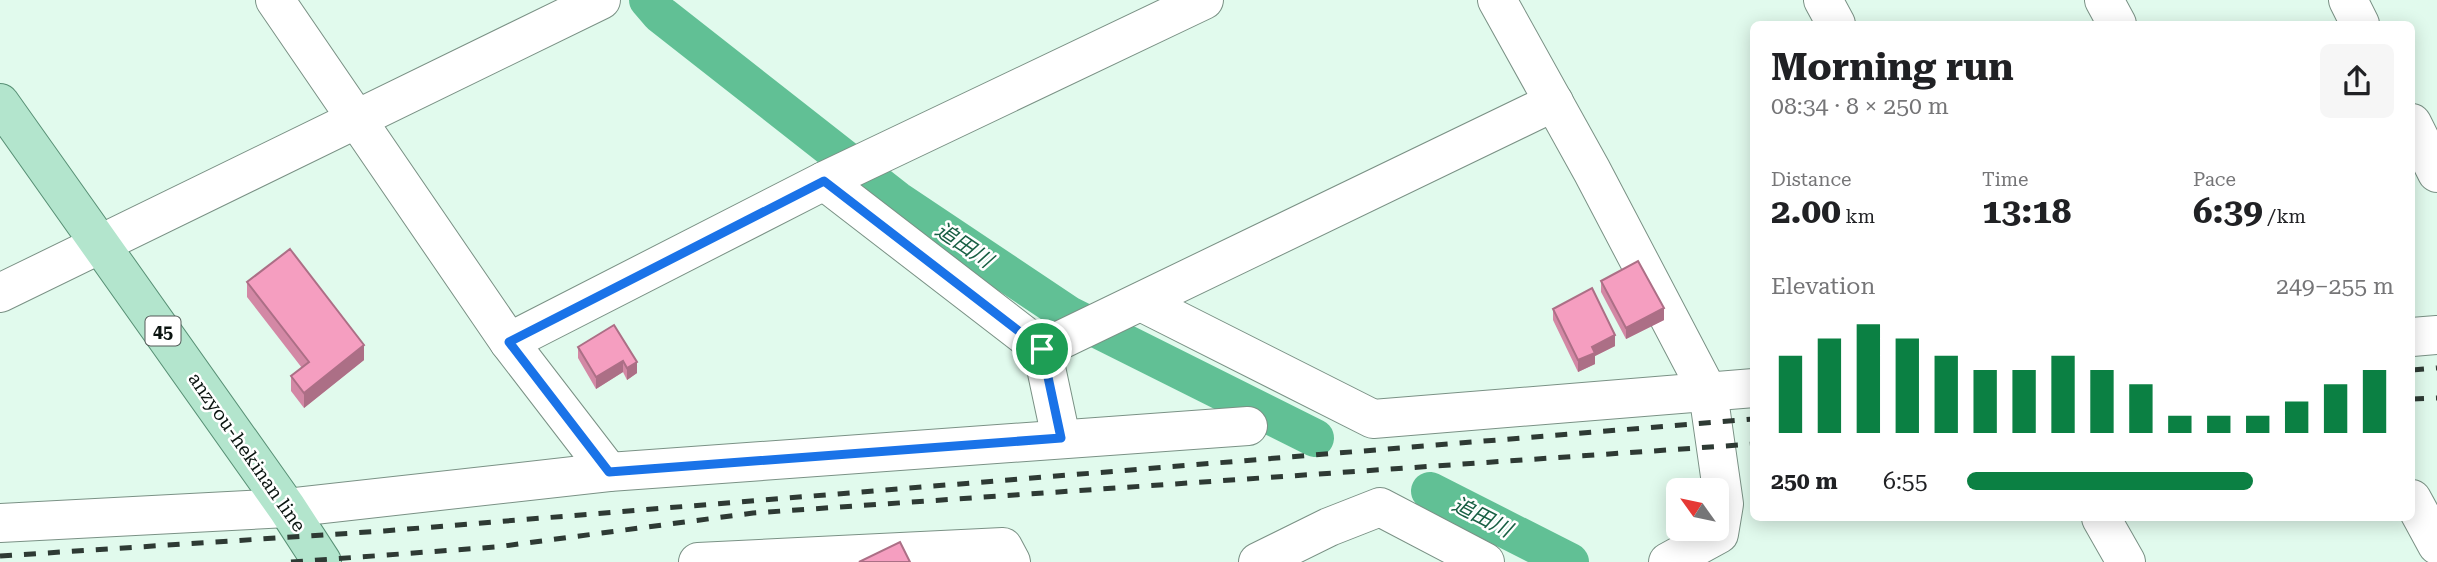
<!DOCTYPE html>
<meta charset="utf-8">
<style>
body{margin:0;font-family:"Roboto Serif","Noto Sans JP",serif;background:#f6f6f6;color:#202124;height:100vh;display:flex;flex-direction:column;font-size:26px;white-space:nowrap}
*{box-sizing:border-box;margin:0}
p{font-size:23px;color:#757577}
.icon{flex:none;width:38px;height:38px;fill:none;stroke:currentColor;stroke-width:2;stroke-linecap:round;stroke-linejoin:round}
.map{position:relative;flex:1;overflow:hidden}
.details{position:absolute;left:1750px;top:21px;width:665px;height:500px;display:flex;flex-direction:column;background:#fff;border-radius:10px;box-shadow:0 4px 18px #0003}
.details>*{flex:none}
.needle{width:46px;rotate:303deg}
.buttons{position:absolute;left:1666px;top:478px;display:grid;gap:14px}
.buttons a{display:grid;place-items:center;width:63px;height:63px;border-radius:10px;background:#fff;box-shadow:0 4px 18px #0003;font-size:35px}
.pin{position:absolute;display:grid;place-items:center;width:60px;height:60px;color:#fff;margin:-30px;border:4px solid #fff;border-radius:50%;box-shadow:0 2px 7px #0007}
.round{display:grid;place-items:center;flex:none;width:74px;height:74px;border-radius:10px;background:#f6f6f6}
.headline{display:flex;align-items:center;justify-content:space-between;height:119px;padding:0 21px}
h1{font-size:38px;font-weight:700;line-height:52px}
.metrics{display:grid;grid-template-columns:repeat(3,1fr);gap:10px;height:119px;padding:7px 21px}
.metrics div{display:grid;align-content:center}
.metrics b{font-size:35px;font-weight:700}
.metrics small{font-size:19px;font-weight:400}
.metrics p{font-size:19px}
.chart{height:196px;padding:14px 21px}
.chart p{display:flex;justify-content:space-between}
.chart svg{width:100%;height:126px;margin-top:7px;stroke:#0b8043;stroke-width:6}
ul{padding:0 21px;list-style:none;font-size:23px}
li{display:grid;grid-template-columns:112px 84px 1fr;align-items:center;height:52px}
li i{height:18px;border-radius:9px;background:#0b8043}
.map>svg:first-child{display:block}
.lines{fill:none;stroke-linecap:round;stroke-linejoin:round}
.canal{stroke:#61c095;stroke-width:38}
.minor-casing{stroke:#7a9185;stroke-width:40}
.major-casing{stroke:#589075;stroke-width:40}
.minor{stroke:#fff;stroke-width:38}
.major{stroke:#b3e5cd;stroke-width:38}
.rail{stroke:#2e3a34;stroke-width:5;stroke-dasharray:12 12;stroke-linecap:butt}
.wall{fill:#d388a5}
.shaded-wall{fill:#ac6f86}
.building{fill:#f59ec0;stroke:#ac6f86;stroke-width:2}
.route-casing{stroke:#fff;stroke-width:14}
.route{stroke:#1a73e8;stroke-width:9}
.labels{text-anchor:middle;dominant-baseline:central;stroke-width:5;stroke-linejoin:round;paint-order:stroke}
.shield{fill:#fff;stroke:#545a58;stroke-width:2}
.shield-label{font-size:18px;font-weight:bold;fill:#0b1410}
.street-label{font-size:19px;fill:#0b1410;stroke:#fff}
.water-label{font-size:21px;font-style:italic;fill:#196044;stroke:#fff}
</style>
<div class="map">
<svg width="2437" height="562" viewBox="0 0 2437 562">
<rect width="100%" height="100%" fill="#e1faed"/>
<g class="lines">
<g class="canal">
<polyline points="648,0 660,14 897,200 1069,315 1315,438"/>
<polyline points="1430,491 1570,562"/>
</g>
<defs>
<g id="minor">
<polyline points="275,0 509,342 609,472"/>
<polyline points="1497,0 1592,171 1708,392 1724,504 1719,534 1668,562"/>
<polyline points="1823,0 1836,24"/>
<polyline points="2104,0 2117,24"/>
<polyline points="2348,0 2360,24"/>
<polyline points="2412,123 2437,173"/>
<polyline points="824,181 1042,349 1554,102"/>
<polyline points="0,293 601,0"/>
<polyline points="1141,302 1373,419 1754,388"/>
<polyline points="2412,337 2437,335"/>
<polyline points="509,342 824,181 1204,0"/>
<polyline points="1042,349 1061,438"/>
<polyline points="2412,499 2437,545"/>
<polyline points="2101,518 2126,562"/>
<polyline points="0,523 287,508 609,472 1248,426"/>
<polyline points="698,562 1003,547 1011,562"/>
<polyline points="1258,562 1329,527 1380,507 1485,562"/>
</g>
<polyline id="major" points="0,103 287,508 322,562"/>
</defs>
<use href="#minor" class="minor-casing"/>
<use href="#major" class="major-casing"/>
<use href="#minor" class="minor"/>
<use href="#major" class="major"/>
<g class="rail">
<polyline points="2412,370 2437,368"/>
<polyline points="2412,399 2437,398"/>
<polyline points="0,556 384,531 1754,419"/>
<polyline points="291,562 496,547 753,513 1754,444"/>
</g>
</g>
<g class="wall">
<polygon points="1601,281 1664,320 1626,339 1601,292"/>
<polygon points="247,282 364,360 304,408 291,391 291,376 302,368 247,297"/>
<polygon points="1553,309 1615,346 1595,356 1595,364 1578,372 1553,320"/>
<polygon points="614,325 637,373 627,380 623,372 596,389 578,358 578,347"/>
</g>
<g class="shaded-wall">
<polygon points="1664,308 1664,320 1626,339 1626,328"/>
<polygon points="1615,335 1615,346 1595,356 1595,364 1578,372 1578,360 1592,347"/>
<polygon points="364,345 364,360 304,408 304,393"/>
<polygon points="623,361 623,372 596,389 596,377"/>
<polygon points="637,362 637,373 627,380 627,368"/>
</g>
<g class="building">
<polygon points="290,249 364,345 304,393 291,376 309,362 247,282"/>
<polygon points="1638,261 1664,308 1626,328 1601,281"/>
<polygon points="1592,288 1615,335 1592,347 1595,353 1578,360 1553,309"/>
<polygon points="614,325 637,362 627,368 623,361 596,377 578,347"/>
<polygon points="900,542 910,562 859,562"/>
</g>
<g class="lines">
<defs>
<polygon id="route" points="824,181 1042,349 1061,438 609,472 509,342"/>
</defs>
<use href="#route" class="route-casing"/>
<use href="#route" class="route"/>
</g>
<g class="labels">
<rect class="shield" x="145.5" y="316.5" width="35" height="29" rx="5"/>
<g class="shield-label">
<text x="163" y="331">45</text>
</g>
<g class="street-label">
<text transform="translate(247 452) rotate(55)">anzyou-hekinan line</text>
</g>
<g class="water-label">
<text transform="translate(964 245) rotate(34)">追田川</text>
<text transform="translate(1482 517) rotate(27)">追田川</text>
</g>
</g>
</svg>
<div class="buttons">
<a><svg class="needle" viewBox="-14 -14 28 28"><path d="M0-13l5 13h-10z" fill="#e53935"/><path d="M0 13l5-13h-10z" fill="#757577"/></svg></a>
</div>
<div class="pin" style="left:1042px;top:349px;background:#1e9e55"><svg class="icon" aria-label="arrive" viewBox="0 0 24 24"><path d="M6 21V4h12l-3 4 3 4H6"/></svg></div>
<section class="details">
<div class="headline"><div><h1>Morning run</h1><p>08:34 · 8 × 250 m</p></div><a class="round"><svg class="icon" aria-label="share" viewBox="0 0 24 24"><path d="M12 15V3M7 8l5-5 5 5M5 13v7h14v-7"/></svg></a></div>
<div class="metrics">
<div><p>Distance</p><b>2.00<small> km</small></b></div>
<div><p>Time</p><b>13:18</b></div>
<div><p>Pace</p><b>6:39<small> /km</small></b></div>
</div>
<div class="chart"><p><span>Elevation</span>249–255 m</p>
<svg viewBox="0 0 160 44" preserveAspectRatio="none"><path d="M5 44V17M15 44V11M25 44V6M35 44V11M45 44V17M55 44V22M65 44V22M75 44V17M85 44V22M95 44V27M105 44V38M115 44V38M125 44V38M135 44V33M145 44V27M155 44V22"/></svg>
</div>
<ul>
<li><b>250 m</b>6:55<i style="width:67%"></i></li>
</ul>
</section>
</div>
